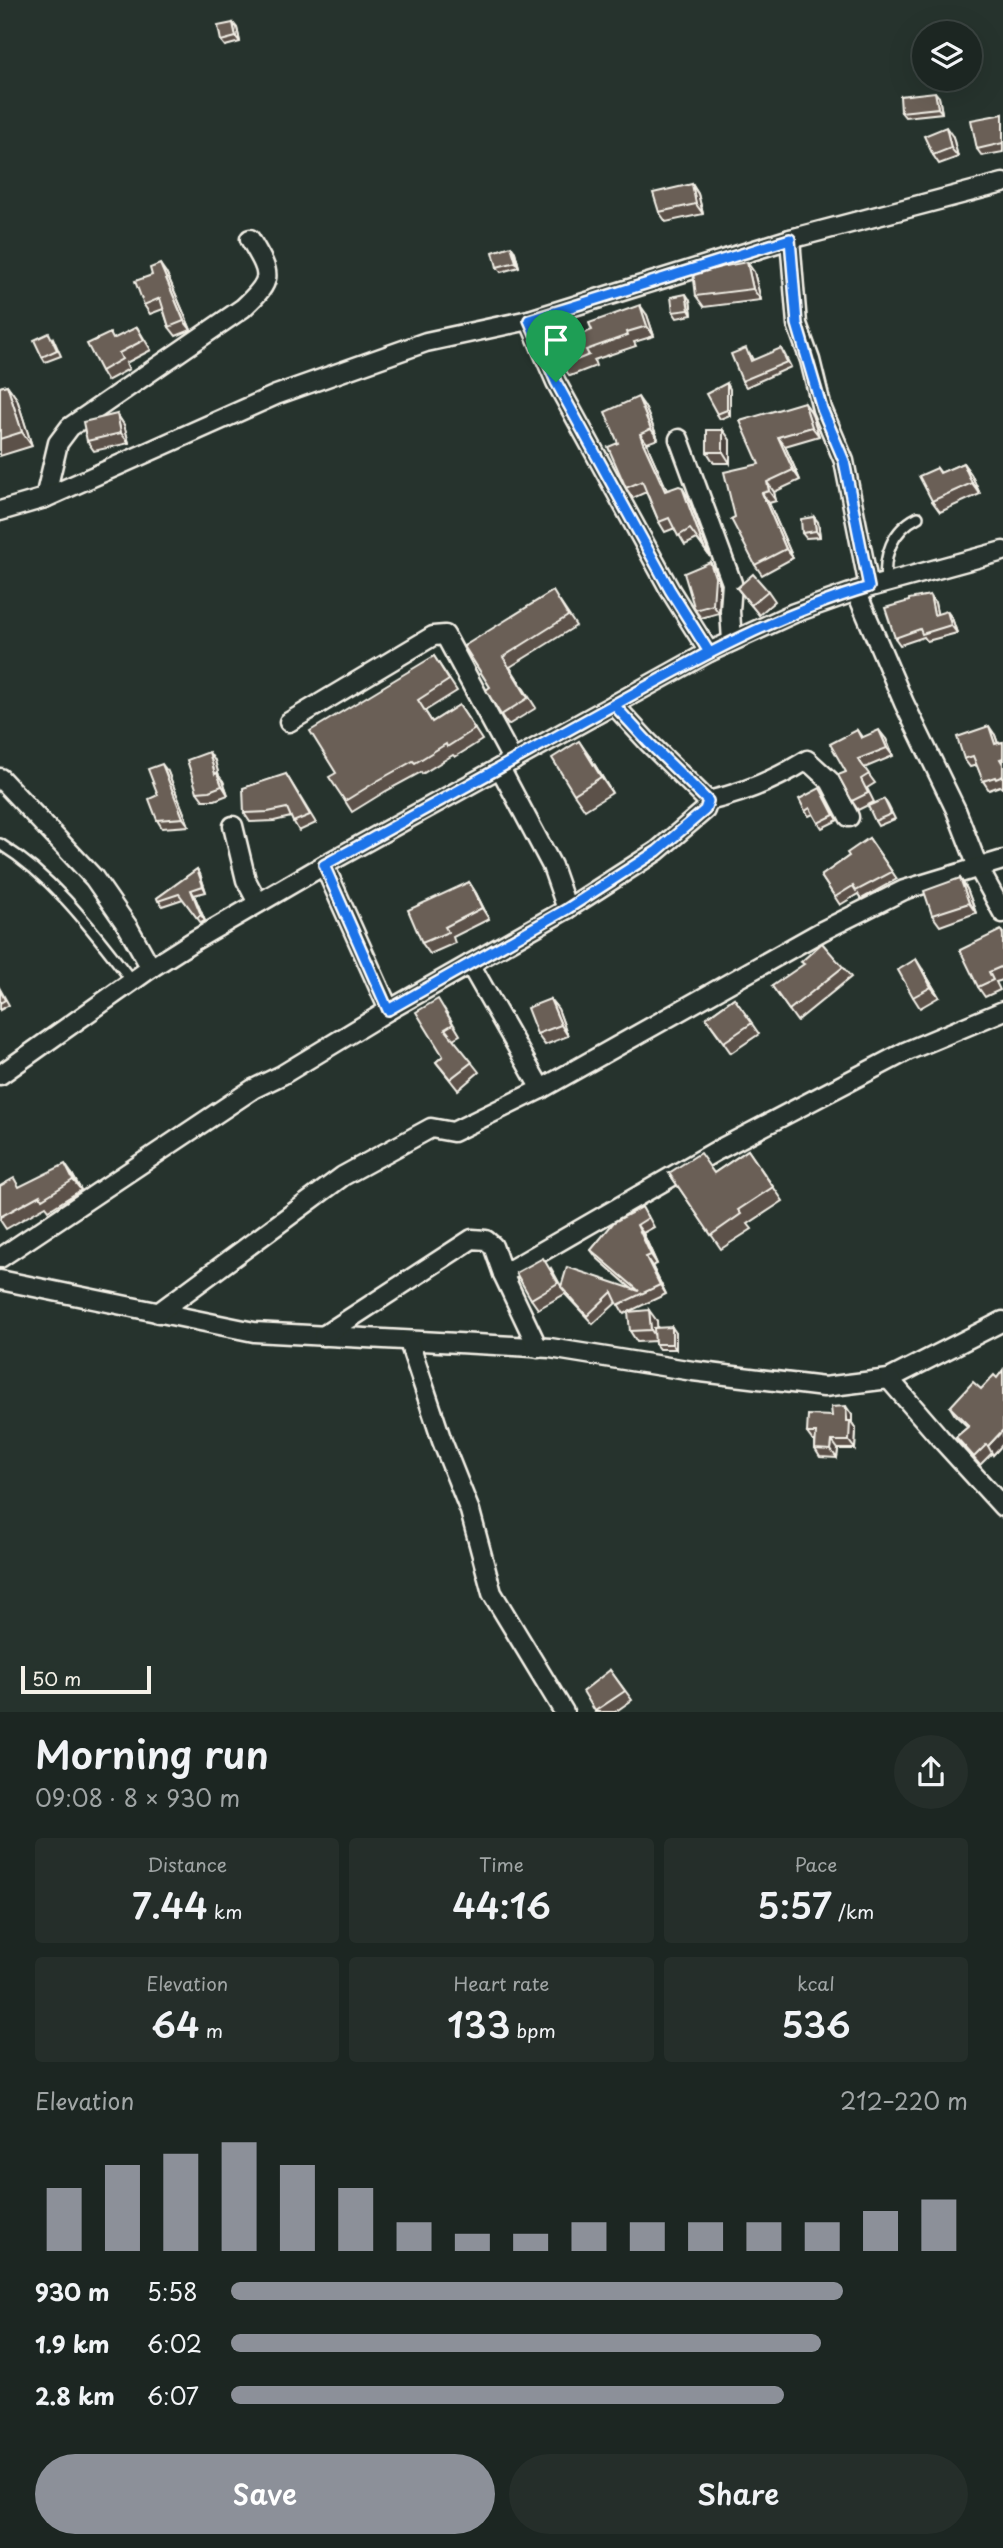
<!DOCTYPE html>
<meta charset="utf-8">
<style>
body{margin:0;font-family:"Playpen Sans",sans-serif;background:#252e2a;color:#f1f3f6;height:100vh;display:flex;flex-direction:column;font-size:26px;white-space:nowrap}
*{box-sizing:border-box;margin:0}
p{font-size:23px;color:#a0a5a5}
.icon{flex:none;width:38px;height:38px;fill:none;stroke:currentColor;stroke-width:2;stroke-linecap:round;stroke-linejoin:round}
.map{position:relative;height:1712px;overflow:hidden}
.sheet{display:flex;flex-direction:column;background:#1c2622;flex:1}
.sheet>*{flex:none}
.controls{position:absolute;left:912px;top:21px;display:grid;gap:14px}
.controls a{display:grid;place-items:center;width:70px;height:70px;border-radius:50%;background:#1c2622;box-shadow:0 7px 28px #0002,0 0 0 2px #3a4340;font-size:35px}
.scale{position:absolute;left:21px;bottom:18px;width:130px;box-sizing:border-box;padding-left:7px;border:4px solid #f4f1e8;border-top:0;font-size:19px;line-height:24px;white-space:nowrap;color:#f4f1e8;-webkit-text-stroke:5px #26332d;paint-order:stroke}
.pin{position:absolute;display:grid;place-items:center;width:60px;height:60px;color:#fff;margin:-72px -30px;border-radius:50% 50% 50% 0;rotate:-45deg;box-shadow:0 0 7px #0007}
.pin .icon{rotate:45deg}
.round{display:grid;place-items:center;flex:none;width:74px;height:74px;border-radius:37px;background:#252e2a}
.head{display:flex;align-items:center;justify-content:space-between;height:119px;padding:0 35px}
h1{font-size:38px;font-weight:600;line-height:52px}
.figures{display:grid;grid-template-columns:repeat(3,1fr);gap:10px;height:119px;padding:7px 35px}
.figures div{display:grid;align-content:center;border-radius:7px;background:#252e2a;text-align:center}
.figures b{font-size:35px;font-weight:600}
.figures small{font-size:19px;font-weight:400}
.figures p{font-size:19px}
.chart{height:196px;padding:14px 35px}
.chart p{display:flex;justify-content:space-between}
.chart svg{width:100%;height:126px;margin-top:7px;stroke:#8c9099;stroke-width:6}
.button{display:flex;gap:14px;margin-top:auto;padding:14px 35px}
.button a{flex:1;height:80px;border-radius:42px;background:#8c9099;color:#fff;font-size:28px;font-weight:600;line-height:80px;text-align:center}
.button a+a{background:#252e2a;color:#f1f3f6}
ul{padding:0 35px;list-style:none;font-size:23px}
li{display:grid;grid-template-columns:112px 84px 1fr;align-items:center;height:52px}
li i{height:18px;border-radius:9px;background:#8c9099}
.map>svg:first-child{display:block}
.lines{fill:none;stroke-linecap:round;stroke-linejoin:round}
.lane-casing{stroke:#f4f1e8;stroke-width:14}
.street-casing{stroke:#f4f1e8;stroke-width:23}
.lane{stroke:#26332d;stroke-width:9}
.street{stroke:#26332d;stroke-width:18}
.wall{fill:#5b514a;stroke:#f4f1e8;stroke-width:2}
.shaded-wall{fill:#4a423c;stroke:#f4f1e8;stroke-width:2}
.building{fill:#6a5e56;stroke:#f4f1e8;stroke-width:2}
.route-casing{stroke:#fff;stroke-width:14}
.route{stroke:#1a73e8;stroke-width:9}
</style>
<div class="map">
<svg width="1003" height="1712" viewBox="0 0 1003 1712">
<rect width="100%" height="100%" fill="#26332d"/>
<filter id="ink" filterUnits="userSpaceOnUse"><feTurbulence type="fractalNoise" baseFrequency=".0143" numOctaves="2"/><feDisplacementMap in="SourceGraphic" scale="14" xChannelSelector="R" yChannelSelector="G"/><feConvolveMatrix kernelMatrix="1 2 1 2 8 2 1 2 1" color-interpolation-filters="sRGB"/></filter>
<g filter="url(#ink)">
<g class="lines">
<defs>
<g id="lane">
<path d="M886,583C883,556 892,530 918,517"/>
<path d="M0,844C55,878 93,931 132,981"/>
</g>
<g id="street">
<polyline points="790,239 797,324 810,360 822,409 844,461 869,587"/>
<polyline points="529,320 556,382 670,590 709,652"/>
<polyline points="679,439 732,583 730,611 732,641"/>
<path d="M45,498L58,443L70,427L243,308C275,278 271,275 250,239"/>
<polyline points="0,511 45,498 276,395 426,342 529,320 790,239 1003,183"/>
<polyline points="856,591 904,703 956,810 978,867 1003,913"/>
<polyline points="289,722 433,636 445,635 513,761"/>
<polyline points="500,768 552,866 567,909"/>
<polyline points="0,778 94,878 128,927 151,968"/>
<path d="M708,801C743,793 777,779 807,760L830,781L849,817"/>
<polyline points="233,826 246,880 258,903"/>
<polyline points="324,865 389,1010"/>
<polyline points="470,964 541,1089"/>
<polyline points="0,1075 151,968 195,940 324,865 709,652 794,613 856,591 1003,551"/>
<polyline points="0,1258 253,1089 282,1075 389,1010 567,909 657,851 705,810 708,801 648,742 614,705"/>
<polyline points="503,1274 716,1151 907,1051 1003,1011"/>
<polyline points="0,1280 254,1332 550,1348 693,1371 824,1387 889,1379 1003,1321"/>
<polyline points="158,1313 343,1176 431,1128 453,1132 541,1089 822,931 904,890 1003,860"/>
<polyline points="323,1336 472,1239 486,1240 493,1246 503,1274 538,1348"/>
<polyline points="409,1342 442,1441 470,1511 492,1593 564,1712"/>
<polyline points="889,1379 940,1438 1003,1507"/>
</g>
</defs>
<use href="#lane" class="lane-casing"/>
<use href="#street" class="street-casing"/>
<use href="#lane" class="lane"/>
<use href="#street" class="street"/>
</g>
<g class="wall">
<polygon points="233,23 237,28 240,42 225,46 221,41"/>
<polygon points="939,97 942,113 905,117 901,112"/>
<polygon points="1003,114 1003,152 982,156 977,149"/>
<polygon points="953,137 958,157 939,164 933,155"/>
<polygon points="692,184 698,194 703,214 666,222 659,212"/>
<polygon points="515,252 519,267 501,272 497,267"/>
<polygon points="754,272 761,300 704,307 696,296"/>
<polygon points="167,274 191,330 176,336 169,327 163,309 150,314 144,305"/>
<polygon points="690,300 692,315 677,318 673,312"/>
<polygon points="647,315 654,336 634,342 636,346 594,360 596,366 570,376 562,366 554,345"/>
<polygon points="137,327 151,350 126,363 129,369 107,381 101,371 114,339"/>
<polygon points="53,338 61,356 45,362 42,357"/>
<polygon points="784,353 791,367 746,387 742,381 750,354 753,360"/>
<polygon points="7,385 17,399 32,446 0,456 0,387"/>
<polygon points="730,389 730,415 720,419 717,414"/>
<polygon points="804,402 811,412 819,436 785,446 800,480 774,492 776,501 769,503 793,558 762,575 755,565 735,517 759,464"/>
<polygon points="645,407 658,439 647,443 650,452 667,491 688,497 710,557 697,539 685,545 675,528 665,532 659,522 646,492 633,498 626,488 618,443"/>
<polygon points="117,414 124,425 129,443 94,451 87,441"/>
<polygon points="723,430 730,440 730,463 714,463 707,452"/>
<polygon points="963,463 971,474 980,494 940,512 932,501 937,468 941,473"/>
<polygon points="814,517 818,522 820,537 806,538 802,533"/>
<polygon points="710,562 715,570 720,585 719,613 701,618 695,610"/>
<polygon points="737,588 768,591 775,601 759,615"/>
<polygon points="560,602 576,626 510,667 536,708 508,725 501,715 490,687 464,646"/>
<polygon points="935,603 937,614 952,618 957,633 927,641 924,637 900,645 895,638"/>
<polygon points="434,656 457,691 425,711 432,722 459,705 482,740 455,757 453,755 422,774 421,772 386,791 352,812 345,801 336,773"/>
<polygon points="857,730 862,737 886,739 893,756 864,768 875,783 867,788 874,802 858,810 852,801 846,772"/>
<polygon points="995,735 998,743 1003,742 1003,788 1002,788 1000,786 989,790 983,781 977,765 970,767 964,759"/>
<polygon points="590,757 612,793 585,810 574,794"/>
<polygon points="215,761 219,776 223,781 228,795 215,800 203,800 197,792"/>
<polygon points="168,772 189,826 162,828 157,820 158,795"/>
<polygon points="286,774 316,823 299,831 291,817 274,821 250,822 244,813"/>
<polygon points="823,793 838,820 822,828 813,814 809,816 805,811"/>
<polygon points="884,799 888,805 895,819 878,826 875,821"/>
<polygon points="869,838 897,879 861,899 858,894 840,905 821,876 849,856"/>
<polygon points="197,869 200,874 206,892 194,895 205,921 201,923 183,899 162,906 157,898"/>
<polygon points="960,878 967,889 976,913 940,926 932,915"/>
<polygon points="469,882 476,893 489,919 453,937 455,943 430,954 422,943"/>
<polygon points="1003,932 1003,980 996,982 1000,990 985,997 978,987"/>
<polygon points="843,967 851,977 797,1021 772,986"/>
<polygon points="923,970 939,997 920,1008 913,997"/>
<polygon points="0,989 9,1005 0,1010"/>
<polygon points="734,998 759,1034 731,1053 706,1018"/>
<polygon points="550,999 558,1009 568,1036 545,1045 537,1034"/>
<polygon points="445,1010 460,1035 453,1039 479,1072 458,1090 436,1062 443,1056"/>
<polygon points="748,1150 783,1201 748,1224 752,1229 721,1249 669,1173 714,1173"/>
<polygon points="72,1174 81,1190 49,1210 46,1206 6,1229 0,1220 0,1186 20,1187"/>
<polygon points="648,1216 654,1227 643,1233 657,1264 652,1266 666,1294 624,1314 617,1302 593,1324 565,1294 538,1309 531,1299 551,1268 561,1286 632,1289 597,1258 591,1250"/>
<polygon points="657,1321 657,1328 676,1333 676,1349 659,1349 655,1344 655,1341 637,1342 630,1331"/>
<polygon points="1003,1370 1003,1444 993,1455 992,1453 980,1465 962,1445 956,1437 968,1427 955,1415 950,1407 981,1389 997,1378"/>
<polygon points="852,1415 852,1423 856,1429 855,1449 838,1449 837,1458 820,1457 815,1449 815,1441 813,1441 807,1433 832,1416"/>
<polygon points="610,1670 632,1700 615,1712 595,1712"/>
</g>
<g class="shaded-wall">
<polygon points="233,23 237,28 240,42 236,37"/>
<polygon points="935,92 939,97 942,113 938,108"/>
<polygon points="946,127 953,137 958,157 951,148"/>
<polygon points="692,184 698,194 703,214 696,204"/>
<polygon points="511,246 515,252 519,267 516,262"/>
<polygon points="747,262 754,272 761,300 753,289"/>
<polygon points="160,264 167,274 191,330 184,321"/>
<polygon points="686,294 690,300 692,315 689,310"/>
<polygon points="640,305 647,315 654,336 647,326"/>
<polygon points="727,383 730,389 730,415 727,410"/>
<polygon points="7,385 17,399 32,446 22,432"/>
<polygon points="638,397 645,407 658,439 651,429"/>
<polygon points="804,402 811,412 819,436 812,427"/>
<polygon points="117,414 124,425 129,443 121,433"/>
<polygon points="723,430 730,440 730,463 723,452"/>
<polygon points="640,434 647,443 650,452 672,501 665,491 643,443"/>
<polygon points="778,437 785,446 800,480 793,470"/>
<polygon points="963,463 971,474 980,494 972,483"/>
<polygon points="767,482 774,492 776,501 769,491"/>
<polygon points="682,487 688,497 710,557 704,548"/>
<polygon points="762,493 769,503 793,558 786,549"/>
<polygon points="814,517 818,522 820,537 816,531"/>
<polygon points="710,562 715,570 720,585 719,613 713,605"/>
<polygon points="930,595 935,603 939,622 934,615"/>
<polygon points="947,611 952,618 957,633 951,625"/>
<polygon points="989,726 995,735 1001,753 995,744"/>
<polygon points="879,730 886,739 893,756 887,748"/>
<polygon points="579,741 590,757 612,793 601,777"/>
<polygon points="209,752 215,761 219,776 223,781 228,795 215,774"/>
<polygon points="162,764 168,772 189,826 183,818"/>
<polygon points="197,869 200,874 206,892 203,886"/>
<polygon points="960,878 967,889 976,913 969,903"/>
<polygon points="469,882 476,893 489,919 482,908"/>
<polygon points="191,890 194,895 205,921 201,915"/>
<polygon points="916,959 923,970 939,997 931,987"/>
<polygon points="550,999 558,1009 568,1036 561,1025"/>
<polygon points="65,1164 72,1174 81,1190 73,1180"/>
<polygon points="637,1225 643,1233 657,1264 651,1255"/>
<polygon points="646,1257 652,1266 666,1294 660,1285"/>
<polygon points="649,1310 657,1321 658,1340 651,1330"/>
<polygon points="672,1327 676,1333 676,1349 672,1344"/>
<polygon points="846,1406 852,1415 852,1423 856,1429 855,1449 849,1441"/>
<polygon points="1003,1430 1003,1444 993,1455 988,1446"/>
<polygon points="832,1441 838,1449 837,1458 831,1450"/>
</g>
<g class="building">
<polygon points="233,23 236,37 221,41 218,26"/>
<polygon points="935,92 938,108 901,112 900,96"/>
<polygon points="1003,114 1003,143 977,149 971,120"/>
<polygon points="946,127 951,148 933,155 924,136"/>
<polygon points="692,184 696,204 659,212 653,193"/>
<polygon points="511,246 516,262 497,267 493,252"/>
<polygon points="747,262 753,289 696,296 693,272"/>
<polygon points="160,264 184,321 169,327 160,298 144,305 135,281 152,275 150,268"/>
<polygon points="686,294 689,310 673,312 671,297"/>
<polygon points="640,305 647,326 627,332 628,335 586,350 589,355 562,366 554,345 592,330 589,323"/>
<polygon points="137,327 144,340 119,353 122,359 101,371 87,344 110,333 113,339"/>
<polygon points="49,333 57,350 42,357 34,340"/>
<polygon points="746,348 751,361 781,348 787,362 742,381 731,354"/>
<polygon points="727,383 727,410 717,414 706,394"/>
<polygon points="7,385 22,432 0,439 0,387"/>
<polygon points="638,397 651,429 640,434 643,443 665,491 679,486 682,487 704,548 690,529 678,536 669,518 659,522 642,481 626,488 608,447 618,443 605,412"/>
<polygon points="804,402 812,427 778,437 793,470 767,482 769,491 762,493 786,549 755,565 731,519 735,517 724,472 759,464 740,421"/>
<polygon points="117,414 121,433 87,441 83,422"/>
<rect x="707" y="430" width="16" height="22"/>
<polygon points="963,463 972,483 932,501 919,476 937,468 940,473"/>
<polygon points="814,517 816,531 802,533 801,519"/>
<polygon points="710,562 715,577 713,605 695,610 684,573"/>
<polygon points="753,574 768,591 751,605 737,588"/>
<polygon points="553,591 568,616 503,657 528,698 501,715 486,690 490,687 464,646"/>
<polygon points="930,595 934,615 947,611 951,625 922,634 920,629 895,638 885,608 909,601 909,599"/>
<polygon points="434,656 449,680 418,700 432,722 459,705 475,729 447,747 446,744 415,763 413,761 379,780 345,801 329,777 336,773 310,731"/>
<polygon points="989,726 995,744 1003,742 1003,758 1000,759 1003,764 1003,776 996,779 995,777 983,781 973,756 964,759 957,737"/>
<polygon points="857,730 861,738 879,730 887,748 858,759 869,774 861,779 868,793 852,801 838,775 846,772 830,744"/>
<polygon points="579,741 601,777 574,794 552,758"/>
<polygon points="209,752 215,774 217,773 222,786 209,791 197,792 187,760"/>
<polygon points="162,764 183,818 157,820 149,799 158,795 148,769"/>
<polygon points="286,774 310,815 293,822 287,808 268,812 244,813 243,788"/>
<polygon points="820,788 834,815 818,823 810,808 805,811 799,799"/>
<polygon points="884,799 891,814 875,821 868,806"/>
<polygon points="869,838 892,872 856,891 853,886 835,897 821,876 849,856 847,853"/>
<polygon points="197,869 203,886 191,890 201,915 197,918 179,894 158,901 157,898"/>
<polygon points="960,878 969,903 932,915 924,891"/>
<polygon points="469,882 482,908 445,927 448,932 422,943 408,910"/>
<polygon points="1001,930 1003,935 1003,966 989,972 993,980 978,987 960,950"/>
<polygon points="822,943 843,967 789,1010 772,986 804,964 801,962"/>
<polygon points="916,959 931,987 913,997 898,970"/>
<polygon points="0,990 5,1000 0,1003"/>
<polygon points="734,998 752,1023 724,1042 706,1018"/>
<polygon points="438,999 453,1024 445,1029 472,1062 450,1079 436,1062 443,1056 416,1012"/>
<polygon points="550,999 561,1025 537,1034 527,1008"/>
<polygon points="748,1150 773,1187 738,1210 741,1214 711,1235 669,1173 700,1153 714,1173"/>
<polygon points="65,1164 73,1180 42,1199 40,1195 0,1217 0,1186 14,1178 19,1187"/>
<polygon points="642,1207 648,1218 637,1225 651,1255 646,1257 660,1285 618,1305 612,1292 587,1316 561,1287 567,1267 639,1291 591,1250 614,1222"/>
<polygon points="543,1258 558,1283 531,1299 516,1273"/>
<polygon points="649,1310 651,1330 630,1331 628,1312"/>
<polygon points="672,1327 672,1344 655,1344 654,1328"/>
<polygon points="1003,1370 1003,1430 988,1446 986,1445 974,1457 956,1437 969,1426 950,1407 973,1382 981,1389 994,1375 997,1378"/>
<polygon points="846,1406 846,1421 850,1421 849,1441 832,1441 831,1450 815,1449 816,1433 807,1433 808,1415 832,1416 831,1407"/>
<polygon points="610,1670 625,1691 595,1711 583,1691"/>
</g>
</g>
<g class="lines" filter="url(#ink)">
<defs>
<path id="route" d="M556,382L670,590L709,652C581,723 452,794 324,865L388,1010L567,909L657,851L705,810L708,801L648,742L614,705C696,659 778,614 869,587L844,461L822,409L797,324L790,239L529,320L556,382"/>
</defs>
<use href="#route" class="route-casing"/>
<use href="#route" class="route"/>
</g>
</svg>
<div class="controls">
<a><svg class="icon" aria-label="layers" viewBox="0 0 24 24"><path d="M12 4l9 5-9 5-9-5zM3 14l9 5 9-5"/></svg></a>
</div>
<div class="scale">50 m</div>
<div class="pin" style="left:556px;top:382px;background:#1e9e55"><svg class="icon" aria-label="arrive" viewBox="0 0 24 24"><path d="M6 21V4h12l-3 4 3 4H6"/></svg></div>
</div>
<section class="sheet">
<div class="head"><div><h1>Morning run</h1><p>09:08 · 8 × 930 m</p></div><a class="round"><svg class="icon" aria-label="share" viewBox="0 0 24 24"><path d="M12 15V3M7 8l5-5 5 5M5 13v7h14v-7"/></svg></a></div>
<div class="figures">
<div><p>Distance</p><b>7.44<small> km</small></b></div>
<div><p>Time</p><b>44:16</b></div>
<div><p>Pace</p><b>5:57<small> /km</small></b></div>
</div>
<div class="figures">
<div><p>Elevation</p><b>64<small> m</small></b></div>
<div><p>Heart rate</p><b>133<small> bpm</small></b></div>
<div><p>kcal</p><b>536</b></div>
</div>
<div class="chart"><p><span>Elevation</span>212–220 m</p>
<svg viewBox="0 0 160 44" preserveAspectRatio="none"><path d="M5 44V22M15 44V14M25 44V10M35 44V6M45 44V14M55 44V22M65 44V34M75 44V38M85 44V38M95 44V34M105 44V34M115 44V34M125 44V34M135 44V34M145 44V30M155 44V26"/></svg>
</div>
<ul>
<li><b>930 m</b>5:58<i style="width:83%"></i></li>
<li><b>1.9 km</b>6:02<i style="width:80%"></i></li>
<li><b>2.8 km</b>6:07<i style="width:75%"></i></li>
</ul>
<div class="button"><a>Save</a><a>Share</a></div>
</section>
